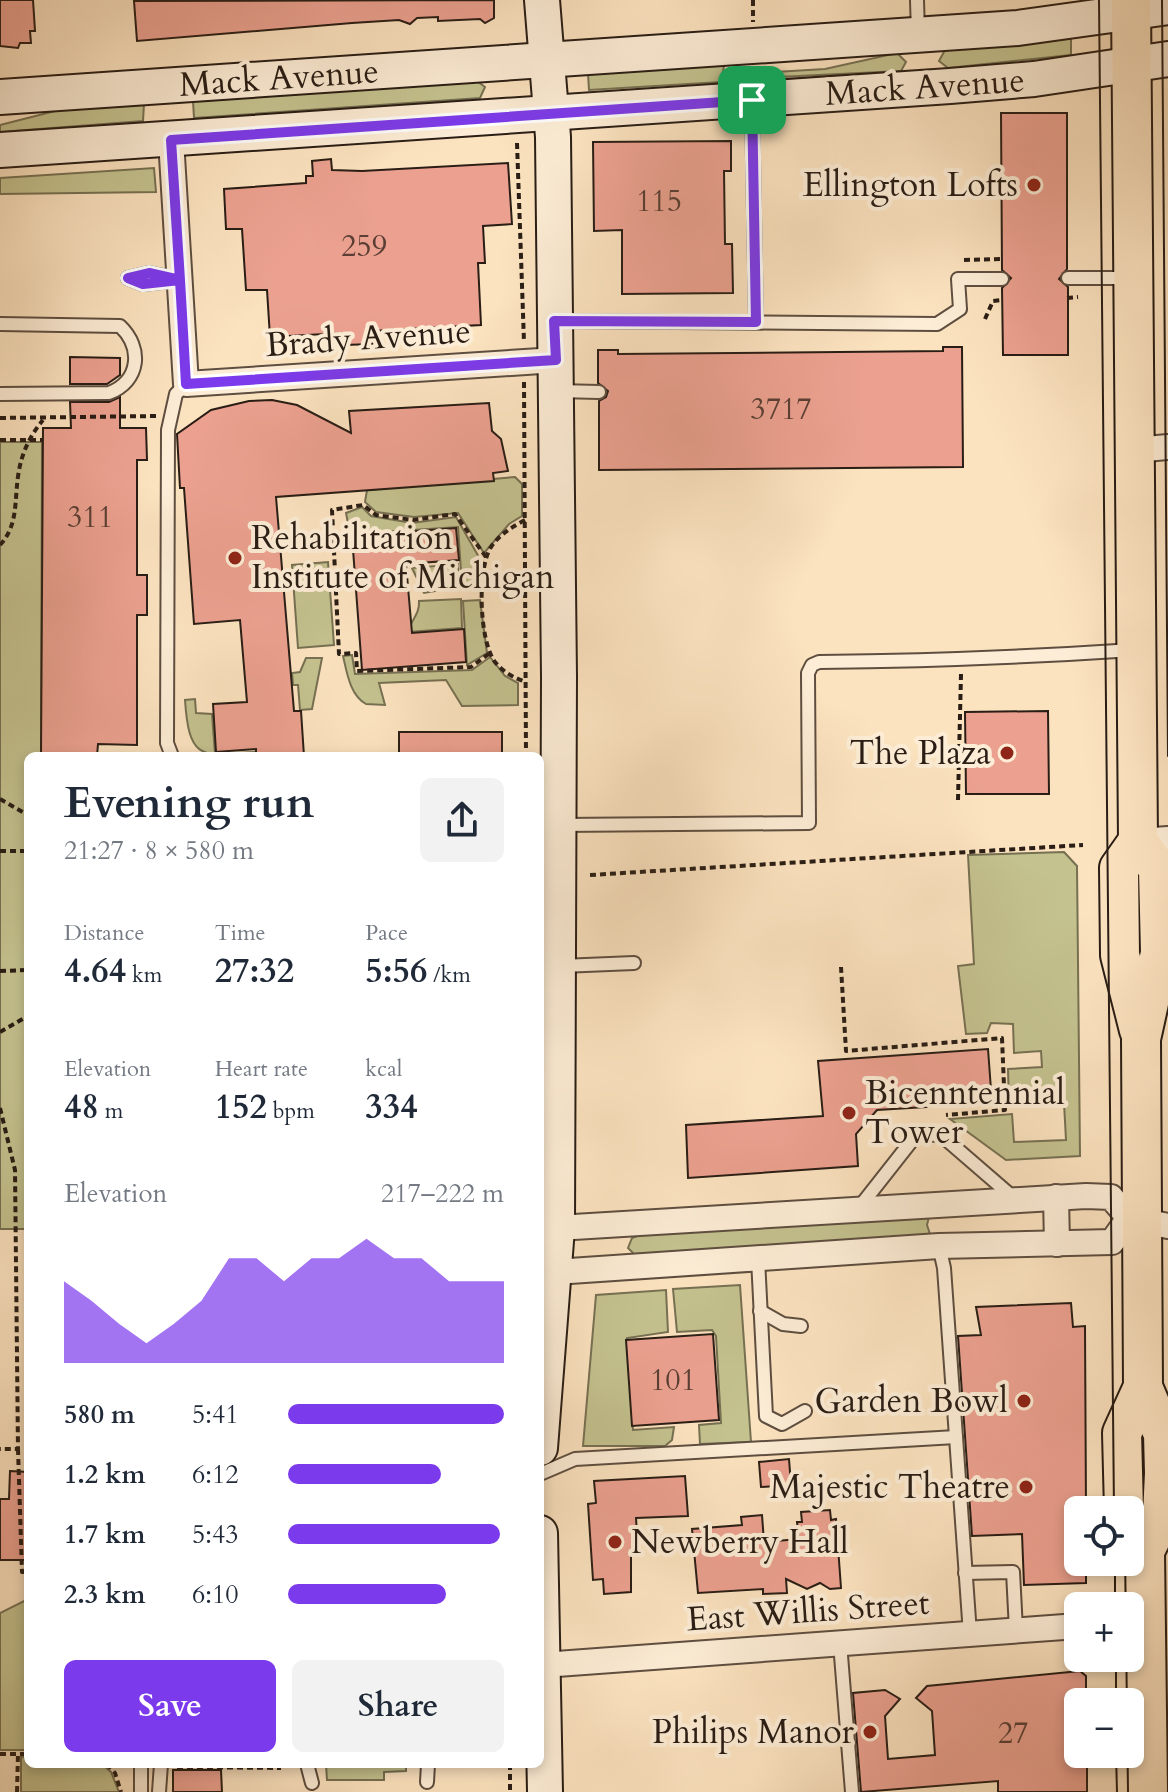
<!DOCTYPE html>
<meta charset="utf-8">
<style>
body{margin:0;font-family:Cardo,serif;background:#f2f2f3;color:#1f2937;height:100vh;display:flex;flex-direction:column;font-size:30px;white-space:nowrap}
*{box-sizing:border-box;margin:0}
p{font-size:26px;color:#747a83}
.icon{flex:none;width:44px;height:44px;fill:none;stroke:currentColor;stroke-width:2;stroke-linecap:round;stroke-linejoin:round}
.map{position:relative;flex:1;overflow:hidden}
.side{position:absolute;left:24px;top:752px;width:520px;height:1016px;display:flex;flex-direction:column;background:#fff;border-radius:12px;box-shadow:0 4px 12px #0003}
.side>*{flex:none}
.controls{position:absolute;left:1064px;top:1496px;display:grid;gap:16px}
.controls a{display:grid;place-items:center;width:80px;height:80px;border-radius:12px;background:#fff;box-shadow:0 4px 12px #0003;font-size:40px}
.pin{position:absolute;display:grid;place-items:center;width:68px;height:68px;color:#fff;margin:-34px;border-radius:16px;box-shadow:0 4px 12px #0006}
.round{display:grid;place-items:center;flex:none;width:84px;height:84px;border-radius:12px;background:#f2f2f3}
.head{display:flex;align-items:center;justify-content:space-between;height:136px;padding:0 40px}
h1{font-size:44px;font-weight:600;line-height:60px}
.figures{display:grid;grid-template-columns:repeat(3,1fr);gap:12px;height:136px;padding:8px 40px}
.figures div{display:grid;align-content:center}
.figures b{font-size:34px;font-weight:600}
.figures small{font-size:22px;font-weight:400}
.figures p{font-size:22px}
.chart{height:224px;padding:16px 40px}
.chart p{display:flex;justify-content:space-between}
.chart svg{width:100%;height:144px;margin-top:8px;fill:#7c3aed;opacity:.7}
.button{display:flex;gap:16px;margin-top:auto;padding:16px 40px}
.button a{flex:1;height:92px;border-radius:12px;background:#7c3aed;color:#fff;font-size:32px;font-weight:600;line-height:92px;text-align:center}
.button a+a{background:#f2f2f3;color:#1f2937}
ul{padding:0 40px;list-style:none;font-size:26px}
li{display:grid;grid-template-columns:128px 96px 1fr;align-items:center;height:60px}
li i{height:20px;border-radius:10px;background:#7c3aed}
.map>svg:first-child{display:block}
.green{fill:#c4c28f;stroke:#767052;stroke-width:2}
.building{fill:#eca190;stroke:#291d15;stroke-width:2}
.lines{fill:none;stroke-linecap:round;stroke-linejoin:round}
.lane-casing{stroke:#5e4e40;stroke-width:16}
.street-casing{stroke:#5e4e40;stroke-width:28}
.secondary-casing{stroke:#291d15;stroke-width:38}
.primary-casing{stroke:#291d15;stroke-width:42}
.path{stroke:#291d15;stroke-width:4;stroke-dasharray:6 4;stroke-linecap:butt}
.lane{stroke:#fdedd6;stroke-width:12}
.street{stroke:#fdedd6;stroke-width:24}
.secondary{stroke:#fdedd6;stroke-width:34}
.primary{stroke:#fce3c0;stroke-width:38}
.tram{stroke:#291d15;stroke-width:2}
.path-bridge{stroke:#291d15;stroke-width:4;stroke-dasharray:6 4;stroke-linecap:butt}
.route-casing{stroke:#fff;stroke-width:16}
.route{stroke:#7c3aed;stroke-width:10}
.poi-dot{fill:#8f2418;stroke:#fdedd6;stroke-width:3}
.labels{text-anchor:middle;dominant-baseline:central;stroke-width:8;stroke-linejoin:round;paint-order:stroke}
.number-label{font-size:30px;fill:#5a3e34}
.street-label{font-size:34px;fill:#291d15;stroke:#fdedd6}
.poi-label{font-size:34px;fill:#291d15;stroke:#fdedd6;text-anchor:end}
</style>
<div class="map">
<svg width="1168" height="1792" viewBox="0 0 1168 1792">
<rect width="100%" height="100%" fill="#fce3c0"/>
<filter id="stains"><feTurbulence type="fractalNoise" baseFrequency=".0025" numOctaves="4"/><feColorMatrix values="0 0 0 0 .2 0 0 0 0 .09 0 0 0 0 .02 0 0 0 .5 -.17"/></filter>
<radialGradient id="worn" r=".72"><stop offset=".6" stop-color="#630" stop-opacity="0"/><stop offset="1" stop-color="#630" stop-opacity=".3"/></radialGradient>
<g class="green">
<polygon points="1071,38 1071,55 948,68 939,61 945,50"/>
<polygon points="897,53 906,62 901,71 755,78 759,73 825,69"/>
<polygon points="721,65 724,66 721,82 589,90 588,74"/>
<polygon points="477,81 485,87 480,98 194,118 193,101"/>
<polygon points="144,104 143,121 0,132 0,125 59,110"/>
<polygon points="154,168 156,192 0,194 0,178"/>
<polygon points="0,442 42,442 41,756 28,756 28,1229 0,1229"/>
<polygon points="515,477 522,484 522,516 509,524 484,553 458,513 414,517 376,512 365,502 367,490"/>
<polygon points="362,507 371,516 412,523 456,517 480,559 477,586 462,586 458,527 350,534 346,513"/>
<polygon points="328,562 334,645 298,648 292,565"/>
<polygon points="458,564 459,587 424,593 412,568"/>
<path d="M461,599L462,628L408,632C411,620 420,614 419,601Z"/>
<polygon points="480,600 487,653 467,665 463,601"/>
<path d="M352,655L355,674L472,670L490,657L505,676L518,683V705L462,706L446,680L379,683L385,705L366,704C350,695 347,673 343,656Z"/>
<polygon points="306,658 322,658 312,709 300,710 298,685 293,685 292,673 300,672"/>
<path d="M195,699L196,713L212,714L215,754L254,752V756C200,756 189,759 185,700Z"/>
<polygon points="1064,852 1077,866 1080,1156 1006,1160 950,1119 1012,1114 1014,1142 1066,1140 1064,1103 1009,1106 1008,1069 1042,1067 1041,1051 1014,1053 1013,1024 991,1023 987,1033 966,1034 958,966 974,964 968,855"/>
<polygon points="926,1216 929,1217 927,1225 931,1237 635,1255 628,1248 632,1238 640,1235"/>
<polygon points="740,1285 751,1442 700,1444 699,1425 721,1423 716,1336 712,1330 677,1332 673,1289"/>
<polygon points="666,1290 668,1332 627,1338 633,1430 674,1427 672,1440 665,1446 583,1446 596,1295"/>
<polygon points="28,1599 28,1750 0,1750 0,1613"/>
<polygon points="21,1757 28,1757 28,1764 102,1764 111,1772 119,1792 21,1792"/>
<polygon points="326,1764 406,1764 406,1771 384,1772 384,1780 327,1780"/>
</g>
<g class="building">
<polygon points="0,0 33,0 35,31 30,31 31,43 20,43 18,48 0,46"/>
<polygon points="494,0 494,18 485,23 480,19 438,21 438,17 417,18 410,24 399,20 352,23 137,41 134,1"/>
<polygon points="1001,113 1067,113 1067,269 1059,279 1068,287 1068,355 1003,355 1002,288 1011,278 1002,270"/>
<polygon points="731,141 731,171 724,171 725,244 732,244 733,293 622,294 622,230 594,231 593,142"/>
<polygon points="331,159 332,170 362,171 508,163 512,224 483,226 485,263 478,263 481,325 372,331 373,344 344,345 343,333 270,337 267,290 246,290 242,229 226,229 224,189 306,183 306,176 313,176 312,161"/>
<polygon points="943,347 962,347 963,467 599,470 599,401 606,397 608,391 598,383 598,350 618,350 618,354 943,351"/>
<polygon points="70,357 120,358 120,375 107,384 70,384"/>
<polygon points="120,397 120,428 146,428 147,460 137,460 137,575 147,575 147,615 137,615 137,745 98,744 97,756 41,756 43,428 71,428 70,402 109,402"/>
<polygon points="272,400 297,405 351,433 349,411 489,403 492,431 501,439 508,471 493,473 494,481 276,497 294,711 301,711 304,756 256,756 256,749 216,752 213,704 247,702 240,620 194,624 184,488 180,488 177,434 211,410 249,401"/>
<polygon points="456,528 459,560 406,564 412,633 464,629 466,662 362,670 352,536"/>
<polygon points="1048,711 1049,794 966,794 965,712"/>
<rect x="399" y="732" width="103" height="24"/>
<polygon points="988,1049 992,1103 877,1110 856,1134 858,1166 688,1178 686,1125 823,1116 818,1061"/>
<polygon points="1071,1303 1073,1327 1085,1326 1086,1510 1078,1510 1078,1562 1086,1562 1086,1583 1024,1585 1022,1534 972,1536 958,1336 981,1335 976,1307"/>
<polygon points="713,1334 719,1420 632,1426 626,1340"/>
<polygon points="789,1459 791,1485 761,1487 759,1462"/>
<polygon points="10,1471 28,1472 28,1560 0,1560 0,1499 9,1499"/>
<polygon points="685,1476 688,1516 636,1518 638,1550 631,1551 631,1592 604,1594 603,1579 593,1580 588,1504 596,1503 594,1481"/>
<polygon points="830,1510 831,1520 836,1519 841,1588 830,1589 820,1583 807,1589 786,1579 787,1593 763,1594 763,1589 698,1593 692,1529 742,1525 741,1517 762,1515 764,1542 799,1539 797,1522 802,1522 801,1512"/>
<polygon points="1080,1671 1086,1676 1086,1702 1078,1702 1078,1754 1087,1754 1087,1792 998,1792 998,1781 861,1792 853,1693 885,1690 900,1699 885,1716 888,1759 935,1755 932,1711 916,1698 927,1686"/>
<polygon points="173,1770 221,1770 222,1792 173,1792"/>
</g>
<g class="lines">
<defs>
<g id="lane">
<polyline points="917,0 918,33"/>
<polyline points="752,103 756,322"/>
<polyline points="128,278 143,284 180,280"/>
<polyline points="128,278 149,273 177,279"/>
<polyline points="1068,278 1130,278"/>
<polyline points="558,321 937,324 960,309 958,279 1002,279"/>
<path d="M0,324L120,326C143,348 140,381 109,393L0,394"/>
<polyline points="558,391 599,392"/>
<polyline points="172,756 167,743 168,430 176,394 186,384"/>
<path d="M561,825L809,823L808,673L812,665L819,662C924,661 1029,657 1133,650"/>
<polyline points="561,966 634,963"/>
<polyline points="858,1209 917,1134 941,1135 1015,1199"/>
<polyline points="939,1246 944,1268 970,1634"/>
<polyline points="758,1259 766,1416 782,1424 805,1411"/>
<polyline points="760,1311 783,1324 801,1326"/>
<polyline points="540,1474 575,1459 956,1437"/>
<polyline points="965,1573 1013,1572 1016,1630"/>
<polyline points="840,1643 852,1792"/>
<polyline points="141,1764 141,1792"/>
<polyline points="307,1764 312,1783"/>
<polyline points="427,1782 428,1764"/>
<polyline points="159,1792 161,1764"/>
</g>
<g id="street">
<polyline points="171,140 186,384 556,360"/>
<polyline points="1135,450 1168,447"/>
<polyline points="1138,841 1168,839"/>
<polyline points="1056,1197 1057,1244"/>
<polyline points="557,1228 1086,1196 1111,1197 1129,1218 1168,1226"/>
<polyline points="555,1272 939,1246 1112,1242 1129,1218"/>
<polyline points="543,1665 1078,1626"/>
</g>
<g id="secondary">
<polyline points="0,97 1018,28 1168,7"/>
<polyline points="0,150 950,86 1034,79 1168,59"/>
<polyline points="540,1448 557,1228 559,676 553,137 542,0"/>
<polyline points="540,1533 545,1792"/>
</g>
<g id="primary">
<polyline points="1131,0 1138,841 1158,869 1160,953 1141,1039 1143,1387 1163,1434 1164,1473 1162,1516 1145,1551 1148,1792"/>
<polyline points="1138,841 1119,868 1120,955 1139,1030"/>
<polyline points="1124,1510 1122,1433 1143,1387"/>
</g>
</defs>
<use href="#lane" class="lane-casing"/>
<use href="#street" class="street-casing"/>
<use href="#secondary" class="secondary-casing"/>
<use href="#primary" class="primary-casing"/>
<g class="path">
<polyline points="753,0 753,22"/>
<polyline points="517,143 524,342"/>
<polyline points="964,260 1002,259"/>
<polyline points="1067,298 1078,297"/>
<polyline points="985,319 993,301 1002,300"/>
<polyline points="524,382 526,756"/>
<polyline points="0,418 158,416"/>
<path d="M525,520C512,527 500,534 491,547C477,568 479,641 495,662C503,672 514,678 526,682"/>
<path d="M0,545C30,512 0,472 43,420"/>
<polyline points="486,557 455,514 413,520 376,515 363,505 332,510 339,654 356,653 357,671 471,667 490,653"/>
<polyline points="0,799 28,815"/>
<polyline points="958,800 961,674"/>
<polyline points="0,851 28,851"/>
<polyline points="590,875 1083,845"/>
<polyline points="841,967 846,1051 1002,1038 1005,1110 946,1115"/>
<polyline points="0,971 28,970"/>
<polyline points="0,1032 28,1016"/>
<polyline points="0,1108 15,1170 18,1449 0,1449"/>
<polyline points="18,1449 22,1572 28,1572"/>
<polyline points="0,1754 28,1754"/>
<polyline points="107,1764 115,1773 121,1792"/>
<polyline points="510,1764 510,1792"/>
<polyline points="177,1767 281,1768"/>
<polyline points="17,1792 18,1754"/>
</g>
<use href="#lane" class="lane"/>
<use href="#street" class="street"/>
<use href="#secondary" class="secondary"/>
<use href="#primary" class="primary"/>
<g class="tram">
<polyline points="1099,0 1114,1510"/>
<polyline points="1162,0 1168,756"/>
<polyline points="1115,1562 1115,1606"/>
<polyline points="1116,1658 1116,1702"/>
<polyline points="1116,1754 1117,1792"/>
</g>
<polyline class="path-bridge" points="0,440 42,440"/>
</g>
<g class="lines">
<defs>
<polyline id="route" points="752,100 171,140 180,280 143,284 128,278 149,273 180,280 186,384 556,360 554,321 756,322 752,100"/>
</defs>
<use href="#route" class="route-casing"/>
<use href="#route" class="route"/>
</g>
<g class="poi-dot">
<circle cx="1034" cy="185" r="8"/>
<circle cx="235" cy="558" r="8"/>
<circle cx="1007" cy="753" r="8"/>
<circle cx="849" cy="1113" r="8"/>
<circle cx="1024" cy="1401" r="8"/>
<circle cx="1026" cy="1487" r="8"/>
<circle cx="615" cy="1542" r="8"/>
<circle cx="870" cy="1732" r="8"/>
</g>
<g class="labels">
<g class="number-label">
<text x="659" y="201">115</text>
<text x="364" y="246">259</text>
<text x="781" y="409">3717</text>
<text x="90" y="517">311</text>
<text x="673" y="1380">101</text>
<text x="1013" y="1733">27</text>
</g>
<g class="street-label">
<text transform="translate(279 78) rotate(-4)">Mack Avenue</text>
<text transform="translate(925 87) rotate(-4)">Mack Avenue</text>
<text transform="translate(368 338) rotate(-4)">Brady Avenue</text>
<text transform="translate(808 1611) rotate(-4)">East Willis Street</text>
</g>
<g class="poi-label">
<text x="1018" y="185">Ellington Lofts</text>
<text x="251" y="538" text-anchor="start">Rehabilitation<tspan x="251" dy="39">Institute of Michigan</tspan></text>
<text x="991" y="753">The Plaza</text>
<text x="865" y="1093" text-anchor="start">Bicenntennial<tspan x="865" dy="39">Tower</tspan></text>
<text x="1008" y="1401">Garden Bowl</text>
<text x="1010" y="1487">Majestic Theatre</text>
<text x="631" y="1542" text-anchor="start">Newberry Hall</text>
<text x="854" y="1732">Philips Manor</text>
</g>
</g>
<rect width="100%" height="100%" filter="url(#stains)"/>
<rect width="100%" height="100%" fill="url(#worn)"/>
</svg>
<div class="controls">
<a><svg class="icon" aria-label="locate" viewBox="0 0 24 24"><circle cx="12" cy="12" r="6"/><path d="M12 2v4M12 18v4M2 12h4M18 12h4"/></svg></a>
<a>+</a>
<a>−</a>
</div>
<div class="pin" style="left:752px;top:100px;background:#1e9e55"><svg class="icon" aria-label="arrive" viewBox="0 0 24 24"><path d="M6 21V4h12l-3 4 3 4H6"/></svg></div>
<section class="side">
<div class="head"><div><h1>Evening run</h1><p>21:27 · 8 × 580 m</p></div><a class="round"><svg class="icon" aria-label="share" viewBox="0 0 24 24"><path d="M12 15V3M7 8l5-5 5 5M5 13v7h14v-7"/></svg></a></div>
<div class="figures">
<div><p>Distance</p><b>4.64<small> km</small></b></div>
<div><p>Time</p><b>27:32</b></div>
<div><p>Pace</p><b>5:56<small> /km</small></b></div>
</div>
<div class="figures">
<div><p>Elevation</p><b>48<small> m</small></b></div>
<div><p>Heart rate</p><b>152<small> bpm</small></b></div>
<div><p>kcal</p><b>334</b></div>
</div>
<div class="chart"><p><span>Elevation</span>217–222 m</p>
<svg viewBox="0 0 160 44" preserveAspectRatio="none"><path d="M0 44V19L10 25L20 32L30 38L40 32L50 25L60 12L70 12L80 19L90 12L100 12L110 6L120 12L130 12L140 19L150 19L160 19V44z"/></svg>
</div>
<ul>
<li><b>580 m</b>5:41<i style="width:100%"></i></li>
<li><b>1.2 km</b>6:12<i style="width:71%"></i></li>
<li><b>1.7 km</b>5:43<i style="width:98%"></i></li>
<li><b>2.3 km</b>6:10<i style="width:73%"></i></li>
</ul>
<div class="button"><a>Save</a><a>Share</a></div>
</section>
</div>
